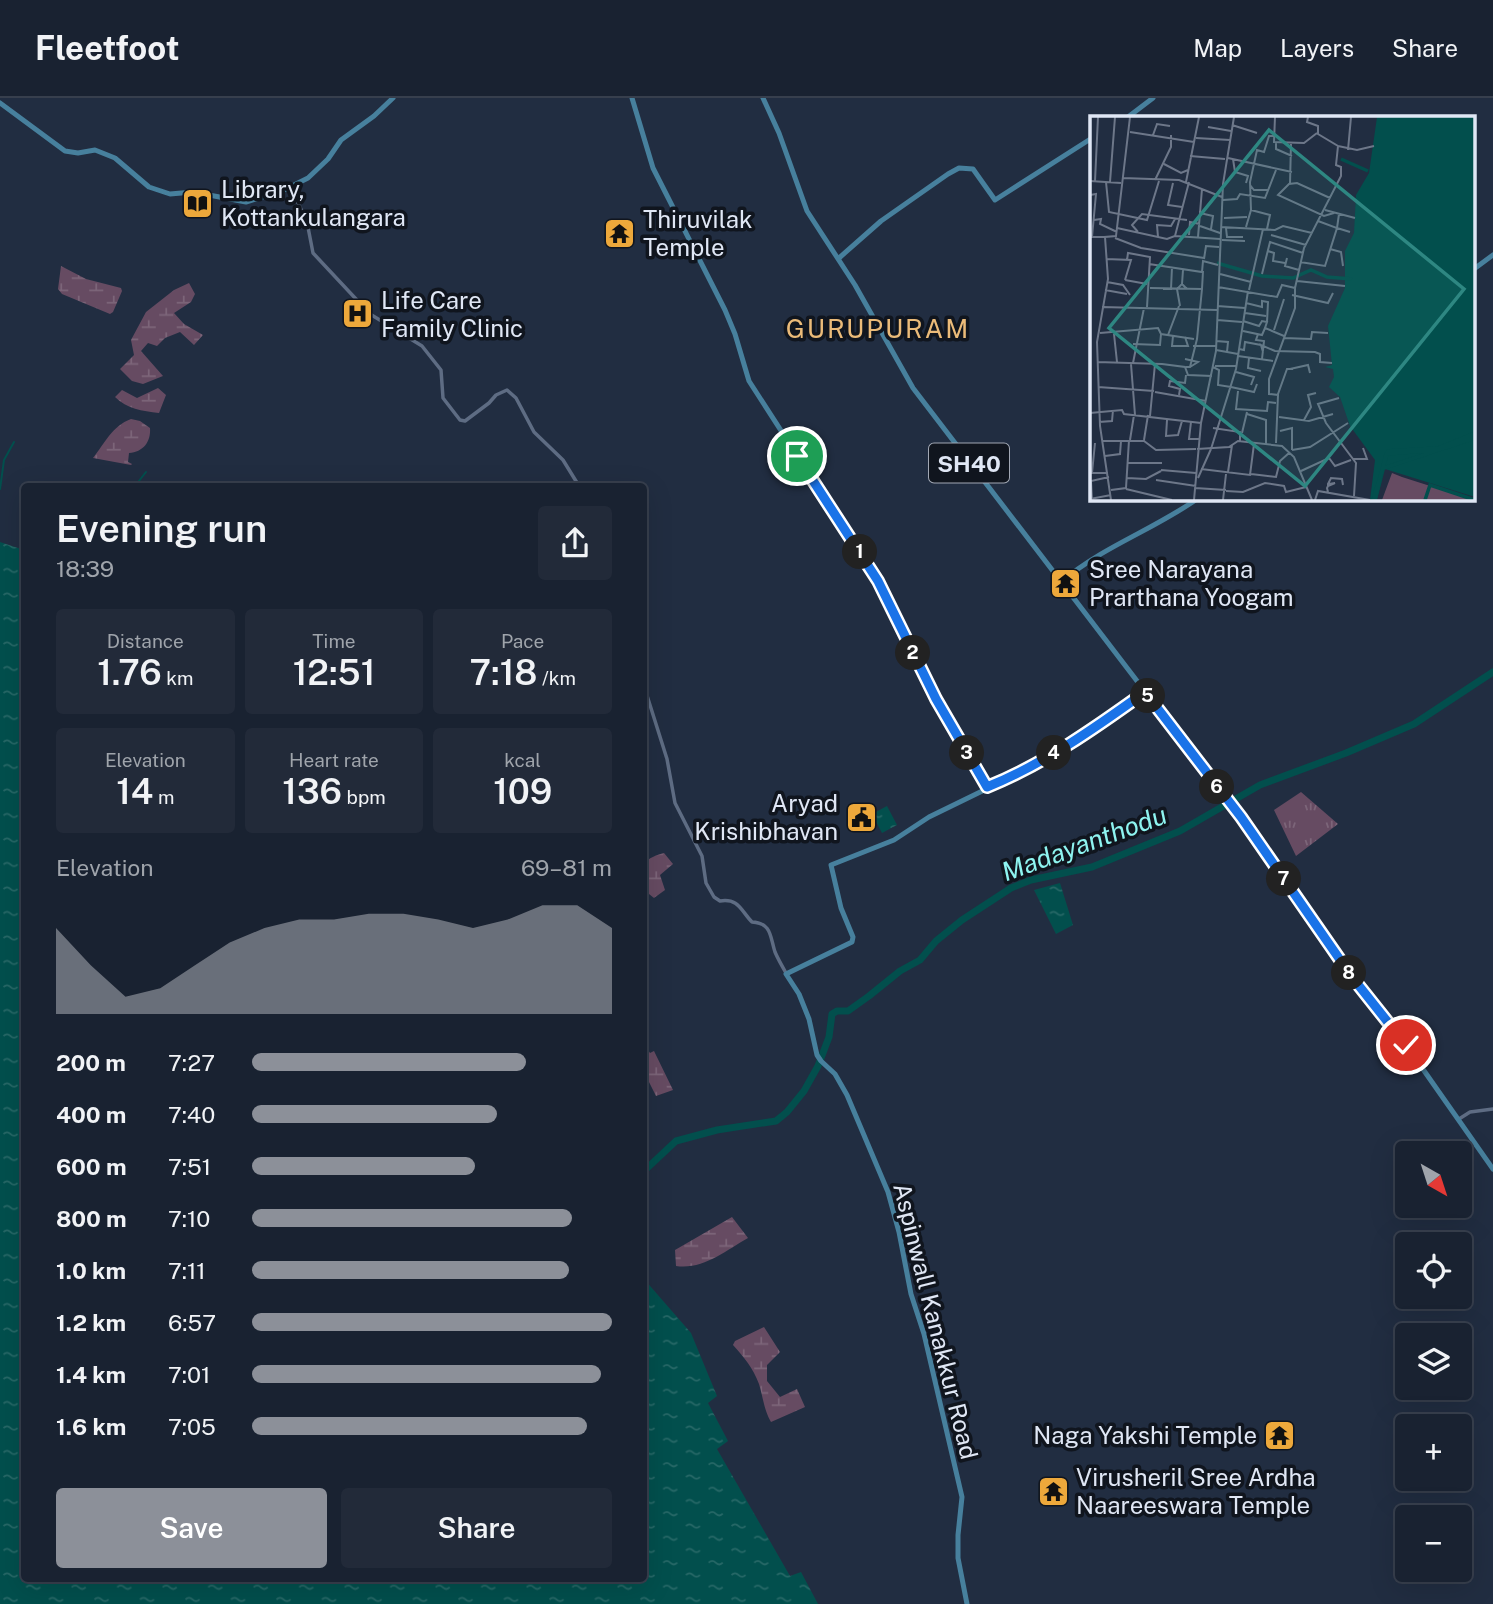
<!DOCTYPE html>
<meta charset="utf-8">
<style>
body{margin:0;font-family:"Public Sans",sans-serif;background:#222a39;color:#f1f3f6;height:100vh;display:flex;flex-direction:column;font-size:26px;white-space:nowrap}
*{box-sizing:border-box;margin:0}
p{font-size:23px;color:#9fa4ab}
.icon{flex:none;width:38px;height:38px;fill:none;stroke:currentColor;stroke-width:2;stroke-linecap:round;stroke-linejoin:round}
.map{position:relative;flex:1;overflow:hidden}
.sheet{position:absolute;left:21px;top:385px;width:626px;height:1099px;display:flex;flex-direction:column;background:#192231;border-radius:7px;box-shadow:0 7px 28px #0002,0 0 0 2px #373f4d}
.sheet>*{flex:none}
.needle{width:46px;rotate:141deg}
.fabs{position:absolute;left:1395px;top:1043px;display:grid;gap:14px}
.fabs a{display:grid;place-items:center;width:77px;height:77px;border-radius:7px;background:#192231;box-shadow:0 7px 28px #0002,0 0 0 2px #373f4d;font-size:35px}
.pin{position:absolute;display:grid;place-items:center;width:60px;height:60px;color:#fff;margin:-30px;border:4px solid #fff;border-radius:50%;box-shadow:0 2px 7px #0007}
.km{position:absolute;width:35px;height:35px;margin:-18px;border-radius:50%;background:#222;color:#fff;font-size:19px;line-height:35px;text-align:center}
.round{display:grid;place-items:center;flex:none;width:74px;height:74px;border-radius:7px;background:#222a39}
.headline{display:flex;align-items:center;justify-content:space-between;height:119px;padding:0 35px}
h1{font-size:38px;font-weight:600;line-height:52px}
.figures{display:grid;grid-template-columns:repeat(3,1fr);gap:10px;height:119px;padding:7px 35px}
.figures div{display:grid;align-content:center;border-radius:7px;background:#222a39;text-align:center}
.figures b{font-size:35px;font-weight:600}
.figures small{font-size:19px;font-weight:400}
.figures p{font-size:19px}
.chart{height:196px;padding:14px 35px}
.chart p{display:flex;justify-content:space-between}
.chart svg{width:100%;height:126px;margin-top:7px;fill:#8c9099;opacity:.7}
.primary-button{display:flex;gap:14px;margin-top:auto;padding:14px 35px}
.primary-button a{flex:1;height:80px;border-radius:7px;background:#8c9099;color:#fff;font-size:28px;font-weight:600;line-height:80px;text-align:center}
.primary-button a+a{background:#222a39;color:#f1f3f6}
ul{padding:0 35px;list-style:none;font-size:23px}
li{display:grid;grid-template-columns:112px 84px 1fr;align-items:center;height:52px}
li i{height:18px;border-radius:9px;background:#8c9099}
header{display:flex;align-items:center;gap:42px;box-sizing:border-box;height:98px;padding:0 35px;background:#192231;border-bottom:2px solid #373f4d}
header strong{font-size:33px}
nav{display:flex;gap:38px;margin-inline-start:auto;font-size:24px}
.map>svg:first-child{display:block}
.wetland{fill:url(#wetland-marsh)}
.park{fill:url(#park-tufts)}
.water{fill:url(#water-ripples)}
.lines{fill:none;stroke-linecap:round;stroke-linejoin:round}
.stream{stroke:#024f4d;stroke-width:2}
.river{stroke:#024f4d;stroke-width:7}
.minor{stroke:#5e6c83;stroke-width:3.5}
.major{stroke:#47809d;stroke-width:5}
.route-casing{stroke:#fff;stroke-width:14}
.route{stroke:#1a73e8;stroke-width:9}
.labels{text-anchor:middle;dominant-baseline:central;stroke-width:7;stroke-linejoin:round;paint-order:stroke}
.shield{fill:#10151e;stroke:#a2a8b4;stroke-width:2}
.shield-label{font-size:23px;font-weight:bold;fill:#e0e7f5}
.poi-label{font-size:24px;fill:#e0e7f5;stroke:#10151e;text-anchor:start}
.street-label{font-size:24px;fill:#e0e7f5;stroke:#10151e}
.neighbourhood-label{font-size:26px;letter-spacing:2px;fill:#ebbb79;stroke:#10151e}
.water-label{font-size:26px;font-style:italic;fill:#8ef4f0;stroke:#10151e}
.inset-river{fill:none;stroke:#024f4d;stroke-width:3.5}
.inset-road{fill:none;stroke:#6d7789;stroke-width:2}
.view{fill:#2e8782;fill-opacity:0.15;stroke:#2e8782;stroke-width:3.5}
.inset-edge{fill:none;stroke:#e0e7f5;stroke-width:3.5}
</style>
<header>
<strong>Fleetfoot</strong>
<nav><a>Map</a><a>Layers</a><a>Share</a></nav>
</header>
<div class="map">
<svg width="1493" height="1506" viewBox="0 0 1493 1506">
<defs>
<pattern id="wetland-marsh" width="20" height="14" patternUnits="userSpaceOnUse" patternTransform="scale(1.75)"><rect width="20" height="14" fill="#664b62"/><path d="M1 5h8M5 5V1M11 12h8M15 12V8" fill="none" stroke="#7c6579"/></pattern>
<pattern id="park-tufts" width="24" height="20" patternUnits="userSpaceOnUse" patternTransform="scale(1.75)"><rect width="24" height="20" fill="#664b62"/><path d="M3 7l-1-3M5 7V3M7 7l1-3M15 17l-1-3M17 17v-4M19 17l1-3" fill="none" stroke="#7c6579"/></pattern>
<pattern id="water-ripples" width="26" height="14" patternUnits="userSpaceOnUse" patternTransform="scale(1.75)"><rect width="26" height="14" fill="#024f4d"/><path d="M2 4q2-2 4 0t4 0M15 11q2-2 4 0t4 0" fill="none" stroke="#276867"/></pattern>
</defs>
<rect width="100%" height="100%" fill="#212d41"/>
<g class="wetland">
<polygon points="61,168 86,181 121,190 122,193 113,214 110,216 62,196 58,191"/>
<polygon points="189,185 195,196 191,204 174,215 184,226 203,237 194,247 180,234 165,240 157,248 148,245 141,253 163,278 143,286 132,283 120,271 134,257 131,242 146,214 174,192"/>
<path d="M158,290L166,297L159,315C142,313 127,311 115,299L122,292L137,300Z"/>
<path d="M131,321L140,323L150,330C151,344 143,354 129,355L128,364L132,366L131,367L93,360C105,345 112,328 131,321Z"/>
<path d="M664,755L673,766L660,777L665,792L654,800L644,792C644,768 639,762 664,755Z"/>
<polygon points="644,946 650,955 654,953 673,992 656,998 644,974"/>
<path d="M732,1119L748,1140C725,1153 703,1172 676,1168L675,1152Z"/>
<path d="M764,1229L780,1254L767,1267V1283L780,1299L797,1291L805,1309L771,1324C764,1312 763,1299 759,1286C753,1270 744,1259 733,1247L735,1243Z"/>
</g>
<polygon class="park" points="1301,694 1338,726 1296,758 1274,712"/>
<g class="water">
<polygon points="0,444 24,452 24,1480 644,1480 644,1181 691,1235 717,1298 708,1305 728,1343 717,1351 790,1478 801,1474 818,1506 0,1506"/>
<polygon points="887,708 897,727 882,735 872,716"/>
<polygon points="1060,785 1073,827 1056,836 1034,792"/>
</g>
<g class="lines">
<g class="stream">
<polyline points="135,388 146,374"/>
<polyline points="0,391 4,362 14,344"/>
</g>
<polyline class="river" points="644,1073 676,1043 717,1032 776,1023 787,1014 804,993 818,968 829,939 832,916 837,913 848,913 869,898 900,873 920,862 936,843 962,822 1011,790 1031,782 1092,769 1180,733 1260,687 1346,655 1414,626 1493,574"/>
<g class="minor">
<polyline points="291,90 307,124 313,155 370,216 422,248 441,272 443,300 460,322 465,323 489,305 496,297 507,292 516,300 534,334 563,362 579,388"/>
<path d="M644,588L667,661L675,705L702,758L706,785L714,799L720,803C739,800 741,813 752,824C772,825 770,839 775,854C778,861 782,868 786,875"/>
<polyline points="1459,1021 1470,1014 1493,1011"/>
</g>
<g class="major">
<polyline points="632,0 653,70 725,212 735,236 749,283 878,483 936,601 987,689"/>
<polyline points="763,0 779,35 807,113 855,187 913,290 1241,719 1352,879 1406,947 1493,1071"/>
<polyline points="0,5 65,53 78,55 95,52 115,60 149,89 170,96 193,94 246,104 282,93 308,80 328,61 341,42 374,18 393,0"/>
<polyline points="1128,19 1153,0"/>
<polyline points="839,160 881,123 948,76 959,70 973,71 995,102 1092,40"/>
<polyline points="1474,171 1493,157"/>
<path d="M1061,484C1102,449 1153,432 1197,401"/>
<polyline points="967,1506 958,1460 958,1437 962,1399 924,1236 911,1196 899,1134 888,1094 847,997 835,976 821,963 817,957 809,921 799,896 786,876 852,844 853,839 841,810 831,767 894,742 929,719 1011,679 1105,623 1145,595"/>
</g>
</g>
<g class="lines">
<defs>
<path id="route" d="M797,358L878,483L936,601L987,689C1044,666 1095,630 1145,594L1241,719L1352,879L1406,947"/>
</defs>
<use href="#route" class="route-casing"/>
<use href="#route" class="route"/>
</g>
<defs>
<symbol id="library-square" viewBox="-11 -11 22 22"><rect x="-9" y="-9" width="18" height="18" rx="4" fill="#eda83b" stroke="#10151e"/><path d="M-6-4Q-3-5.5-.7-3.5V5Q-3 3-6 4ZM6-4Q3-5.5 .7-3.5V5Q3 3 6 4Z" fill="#111"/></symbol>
<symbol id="temple-square" viewBox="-11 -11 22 22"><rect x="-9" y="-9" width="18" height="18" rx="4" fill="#eda83b" stroke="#10151e"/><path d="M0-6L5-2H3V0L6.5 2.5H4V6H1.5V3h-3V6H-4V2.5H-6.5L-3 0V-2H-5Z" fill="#111"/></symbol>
<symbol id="hospital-square" viewBox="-11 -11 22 22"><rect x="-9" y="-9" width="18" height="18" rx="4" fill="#eda83b" stroke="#10151e"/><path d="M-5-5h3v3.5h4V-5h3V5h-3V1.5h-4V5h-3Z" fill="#111"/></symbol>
<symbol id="civic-square" viewBox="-11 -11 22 22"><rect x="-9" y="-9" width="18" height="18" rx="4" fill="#eda83b" stroke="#10151e"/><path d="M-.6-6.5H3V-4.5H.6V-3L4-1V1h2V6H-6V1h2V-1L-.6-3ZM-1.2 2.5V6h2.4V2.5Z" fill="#111"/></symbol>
</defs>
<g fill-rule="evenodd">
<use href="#library-square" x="180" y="88" width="35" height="35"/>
<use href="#temple-square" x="602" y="118" width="35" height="35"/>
<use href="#hospital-square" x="340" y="198" width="35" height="35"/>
<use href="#temple-square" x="1048" y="468" width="35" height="35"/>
<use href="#civic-square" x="844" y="702" width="35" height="35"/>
<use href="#temple-square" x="1262" y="1320" width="35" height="35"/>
<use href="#temple-square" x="1036" y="1376" width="35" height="35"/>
</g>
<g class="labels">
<rect class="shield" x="929" y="345.5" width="80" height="39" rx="5"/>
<g class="shield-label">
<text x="969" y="365">SH40</text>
</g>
<g class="poi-label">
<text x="221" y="91">Library,<tspan x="221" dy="28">Kottankulangara</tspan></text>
<text x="643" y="121">Thiruvilak<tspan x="643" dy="28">Temple</tspan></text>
<text x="381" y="202">Life Care<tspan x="381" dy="28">Family Clinic</tspan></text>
<text x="1089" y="471">Sree Narayana<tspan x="1089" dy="28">Prarthana Yoogam</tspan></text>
<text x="838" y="705" text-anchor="end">Aryad<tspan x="838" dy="28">Krishibhavan</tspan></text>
<text x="1257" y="1337" text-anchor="end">Naga Yakshi Temple</text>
<text x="1076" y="1379">Virusheril Sree Ardha<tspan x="1076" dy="28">Naareeswara Temple</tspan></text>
</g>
<g class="street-label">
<text transform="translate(936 1223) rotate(76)">Aspinwall Kanakkur Road</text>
</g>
<g class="neighbourhood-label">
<text x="878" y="230">GURUPURAM</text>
</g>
<g class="water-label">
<text transform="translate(1084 745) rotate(-20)">Madayanthodu</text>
</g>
</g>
<g transform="translate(1090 18)">
<rect width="385" height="385" fill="#212d41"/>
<path d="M302,357L312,361L384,384H292Z" fill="#664b62"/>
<path d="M287,1H385V381L295,353L287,384H280L285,344L260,310L250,281L239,271L244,261L243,253L235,251L242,249L238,210L255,172V135L264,117L266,79L279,57Z" fill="#024f4d"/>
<path class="inset-river" d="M251,43L278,55M127,147L172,160L203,162L221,154L237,161L262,163M291,353L385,322M283,384L298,335L348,332L385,317M285,384L296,338L349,334L385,319M335,384L340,369L385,384"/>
<path class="inset-road" d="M185,1L184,26L214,27L227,17M142,9L167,17M118,11L141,15M40,16L104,26M63,19L67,8L80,10M106,22L140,24M186,26V33L202,40M248,30L267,34L284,30M258,34L261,1M100,40L135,43M138,42L202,56M143,43L145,56L158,60L156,67M74,48L91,57L98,54M33,62L89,64L132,81M65,64L81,31V19M0,65L31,67M5,65L8,1M16,66L19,96L57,104L69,65M20,66L25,1M96,66L109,1M83,67L78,89L92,91M200,68L201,27M160,69L164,74H179M0,79L6,78L2,121H15M240,82L207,67L199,68L188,79L234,100L244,97M133,84L147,83L150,78L175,82L186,54M161,94L160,66L167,34L174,36L179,20H184M235,94L265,102M110,97L112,73M249,98L247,112L260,116M134,102L157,101M4,104L11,103L10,108L27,116M110,110L130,117M131,111L185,114L193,110L222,117M156,111L161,94L180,99L177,113M27,112L77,123L85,120L99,66M136,112L137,121H153M48,116L42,109L52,98L97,104M99,119L100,106L110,108M181,119L216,129M85,120L130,123M68,121L67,109L81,110L85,103M108,121L110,97L123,100L121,113M25,122L51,132L114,142M132,124L155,125M240,133L251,136L253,150M178,135L184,137L183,145L195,147M197,142L195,150L209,154M16,143L41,144L35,164M114,143L116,130L129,131M37,144L38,137L60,141L57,191M210,146L235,150L247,112L228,105M59,148L112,156L113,145L128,149M93,154L92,168L97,173M130,158L161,166M172,158L180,126L213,137M35,164L57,168M207,165L255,170M17,166L33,169L40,179M128,171L187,181L192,169L205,172L214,132L251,60V51L246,49L248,30L228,18V10L217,6L218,1M60,172L112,173L113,155M73,173H81L82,151M15,174L37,178M159,174L173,113M202,179L238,187L243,177M156,187L172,191V185L178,186L177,206M90,190L87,173L92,168M127,190L155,192M12,191L127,194M155,197L176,200M127,204L152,206M153,205L169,210L172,205L177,206L175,212L194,220M184,214L194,183M153,215L172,219L175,212M10,217L68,212L71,218L104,223M24,218L27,246M168,218L166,224L174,225L172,243M78,219L89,190M83,220L82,230H98L95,221M194,222L221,223L222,216L238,217M126,225L138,226L137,236M43,228L70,229L71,218M103,230H126M149,233L154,234L155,226L171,229M126,234L148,238M173,236L171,229L185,235L225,236L230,238V246L242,247M148,240L183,245M159,242L158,252L171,255M95,243L108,246L100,251M7,246L72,248L95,251L98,259L122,260M43,247L54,192M41,248L45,299M125,250H147M96,251H100L107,223L112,173M123,251L129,254L128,269L141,271M200,253L218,249L220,257M146,256L164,261L161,269M8,271L64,275M141,271L164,276L167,268M148,275L146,293L177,295L178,286L186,287M65,276L116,285M188,278L197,253H203M89,279L90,273L79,270L80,265L95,267L96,259M249,282L228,288L236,307L266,347L264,380M0,297L32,294L34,298L111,307M157,298L176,304V328M60,300L65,248M189,301L219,305L243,298M77,304L76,320L88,319L92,305M214,304L221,291L218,279L226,277M9,306L22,305L23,294M101,306L99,323H109M123,312L150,316V326M190,315L202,312V334M152,317L157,296M40,324L44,299M54,324L58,299M13,325H54L66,334L106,333M5,327L2,357H18M186,327L188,279L179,278V263L205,192V172M107,333L139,331L148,325L192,330L204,341L222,384M121,333L146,253L158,175M202,334L220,331L258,307M15,340L30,338L31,325M263,343H277L273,332M38,347H72M111,353L160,359L164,328M71,354L106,357M211,355L239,342L245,350L261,344M138,356L142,329M161,358L186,361L190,345L199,337M37,362L56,363L71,355M108,362L121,333M66,364L106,370M238,368L241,362L252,363L253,369M105,372L136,374M36,373L82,384M21,374L36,372L39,324M136,375L153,376L175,367L194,370L196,376L216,371M238,376L237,372L238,370V368L245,367L238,370M0,383L21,379M2,383L1,365L19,361M21,384L10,310L7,226L18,163L15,121L26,120L40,1M104,384L111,307L126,235L133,68L144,1M133,384L136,358M225,384L228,375L280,384"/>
<path class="view" d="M179,14L374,173L215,370L19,212Z"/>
<rect width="385" height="385" class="inset-edge"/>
</g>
</svg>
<div class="fabs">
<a><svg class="needle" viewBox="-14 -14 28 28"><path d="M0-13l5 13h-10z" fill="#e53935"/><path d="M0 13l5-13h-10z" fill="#9fa4ab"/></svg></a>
<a><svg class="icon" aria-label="locate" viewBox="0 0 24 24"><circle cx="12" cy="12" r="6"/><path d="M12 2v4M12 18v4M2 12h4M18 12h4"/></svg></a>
<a><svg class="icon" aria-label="layers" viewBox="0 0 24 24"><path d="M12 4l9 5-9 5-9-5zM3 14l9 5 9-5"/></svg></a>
<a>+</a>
<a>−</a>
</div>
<div class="pin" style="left:797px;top:358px;background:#1e9e55"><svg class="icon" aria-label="arrive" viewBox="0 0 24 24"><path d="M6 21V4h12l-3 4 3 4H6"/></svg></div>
<div class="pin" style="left:1406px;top:947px;background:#d93025"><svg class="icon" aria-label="check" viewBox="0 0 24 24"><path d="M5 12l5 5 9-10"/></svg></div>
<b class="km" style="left:860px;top:454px">1</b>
<b class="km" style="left:913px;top:555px">2</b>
<b class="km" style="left:967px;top:655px">3</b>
<b class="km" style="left:1054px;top:655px">4</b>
<b class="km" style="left:1148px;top:598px">5</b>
<b class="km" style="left:1217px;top:689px">6</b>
<b class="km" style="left:1284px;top:781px">7</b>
<b class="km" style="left:1349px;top:875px">8</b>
<section class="sheet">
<div class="headline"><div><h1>Evening run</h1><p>18:39</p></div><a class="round"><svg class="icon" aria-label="share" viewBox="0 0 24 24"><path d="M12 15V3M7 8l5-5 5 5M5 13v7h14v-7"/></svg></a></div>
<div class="figures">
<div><p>Distance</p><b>1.76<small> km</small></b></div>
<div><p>Time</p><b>12:51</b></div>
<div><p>Pace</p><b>7:18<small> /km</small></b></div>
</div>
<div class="figures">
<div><p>Elevation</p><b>14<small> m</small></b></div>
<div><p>Heart rate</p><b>136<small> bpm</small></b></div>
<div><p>kcal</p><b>109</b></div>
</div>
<div class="chart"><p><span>Elevation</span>69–81 m</p>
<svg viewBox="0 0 160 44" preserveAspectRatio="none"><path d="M0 44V14L10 27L20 38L30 35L40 27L50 19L60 14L70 11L80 11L90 9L100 9L110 11L120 14L130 11L140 6L150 6L160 14V44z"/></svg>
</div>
<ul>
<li><b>200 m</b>7:27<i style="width:76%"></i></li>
<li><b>400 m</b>7:40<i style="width:68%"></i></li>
<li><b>600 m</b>7:51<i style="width:62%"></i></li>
<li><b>800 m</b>7:10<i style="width:89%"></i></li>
<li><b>1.0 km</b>7:11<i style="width:88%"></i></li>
<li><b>1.2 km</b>6:57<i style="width:100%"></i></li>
<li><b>1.4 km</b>7:01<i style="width:97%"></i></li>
<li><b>1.6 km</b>7:05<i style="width:93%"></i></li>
</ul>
<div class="primary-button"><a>Save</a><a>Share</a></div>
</section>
</div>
